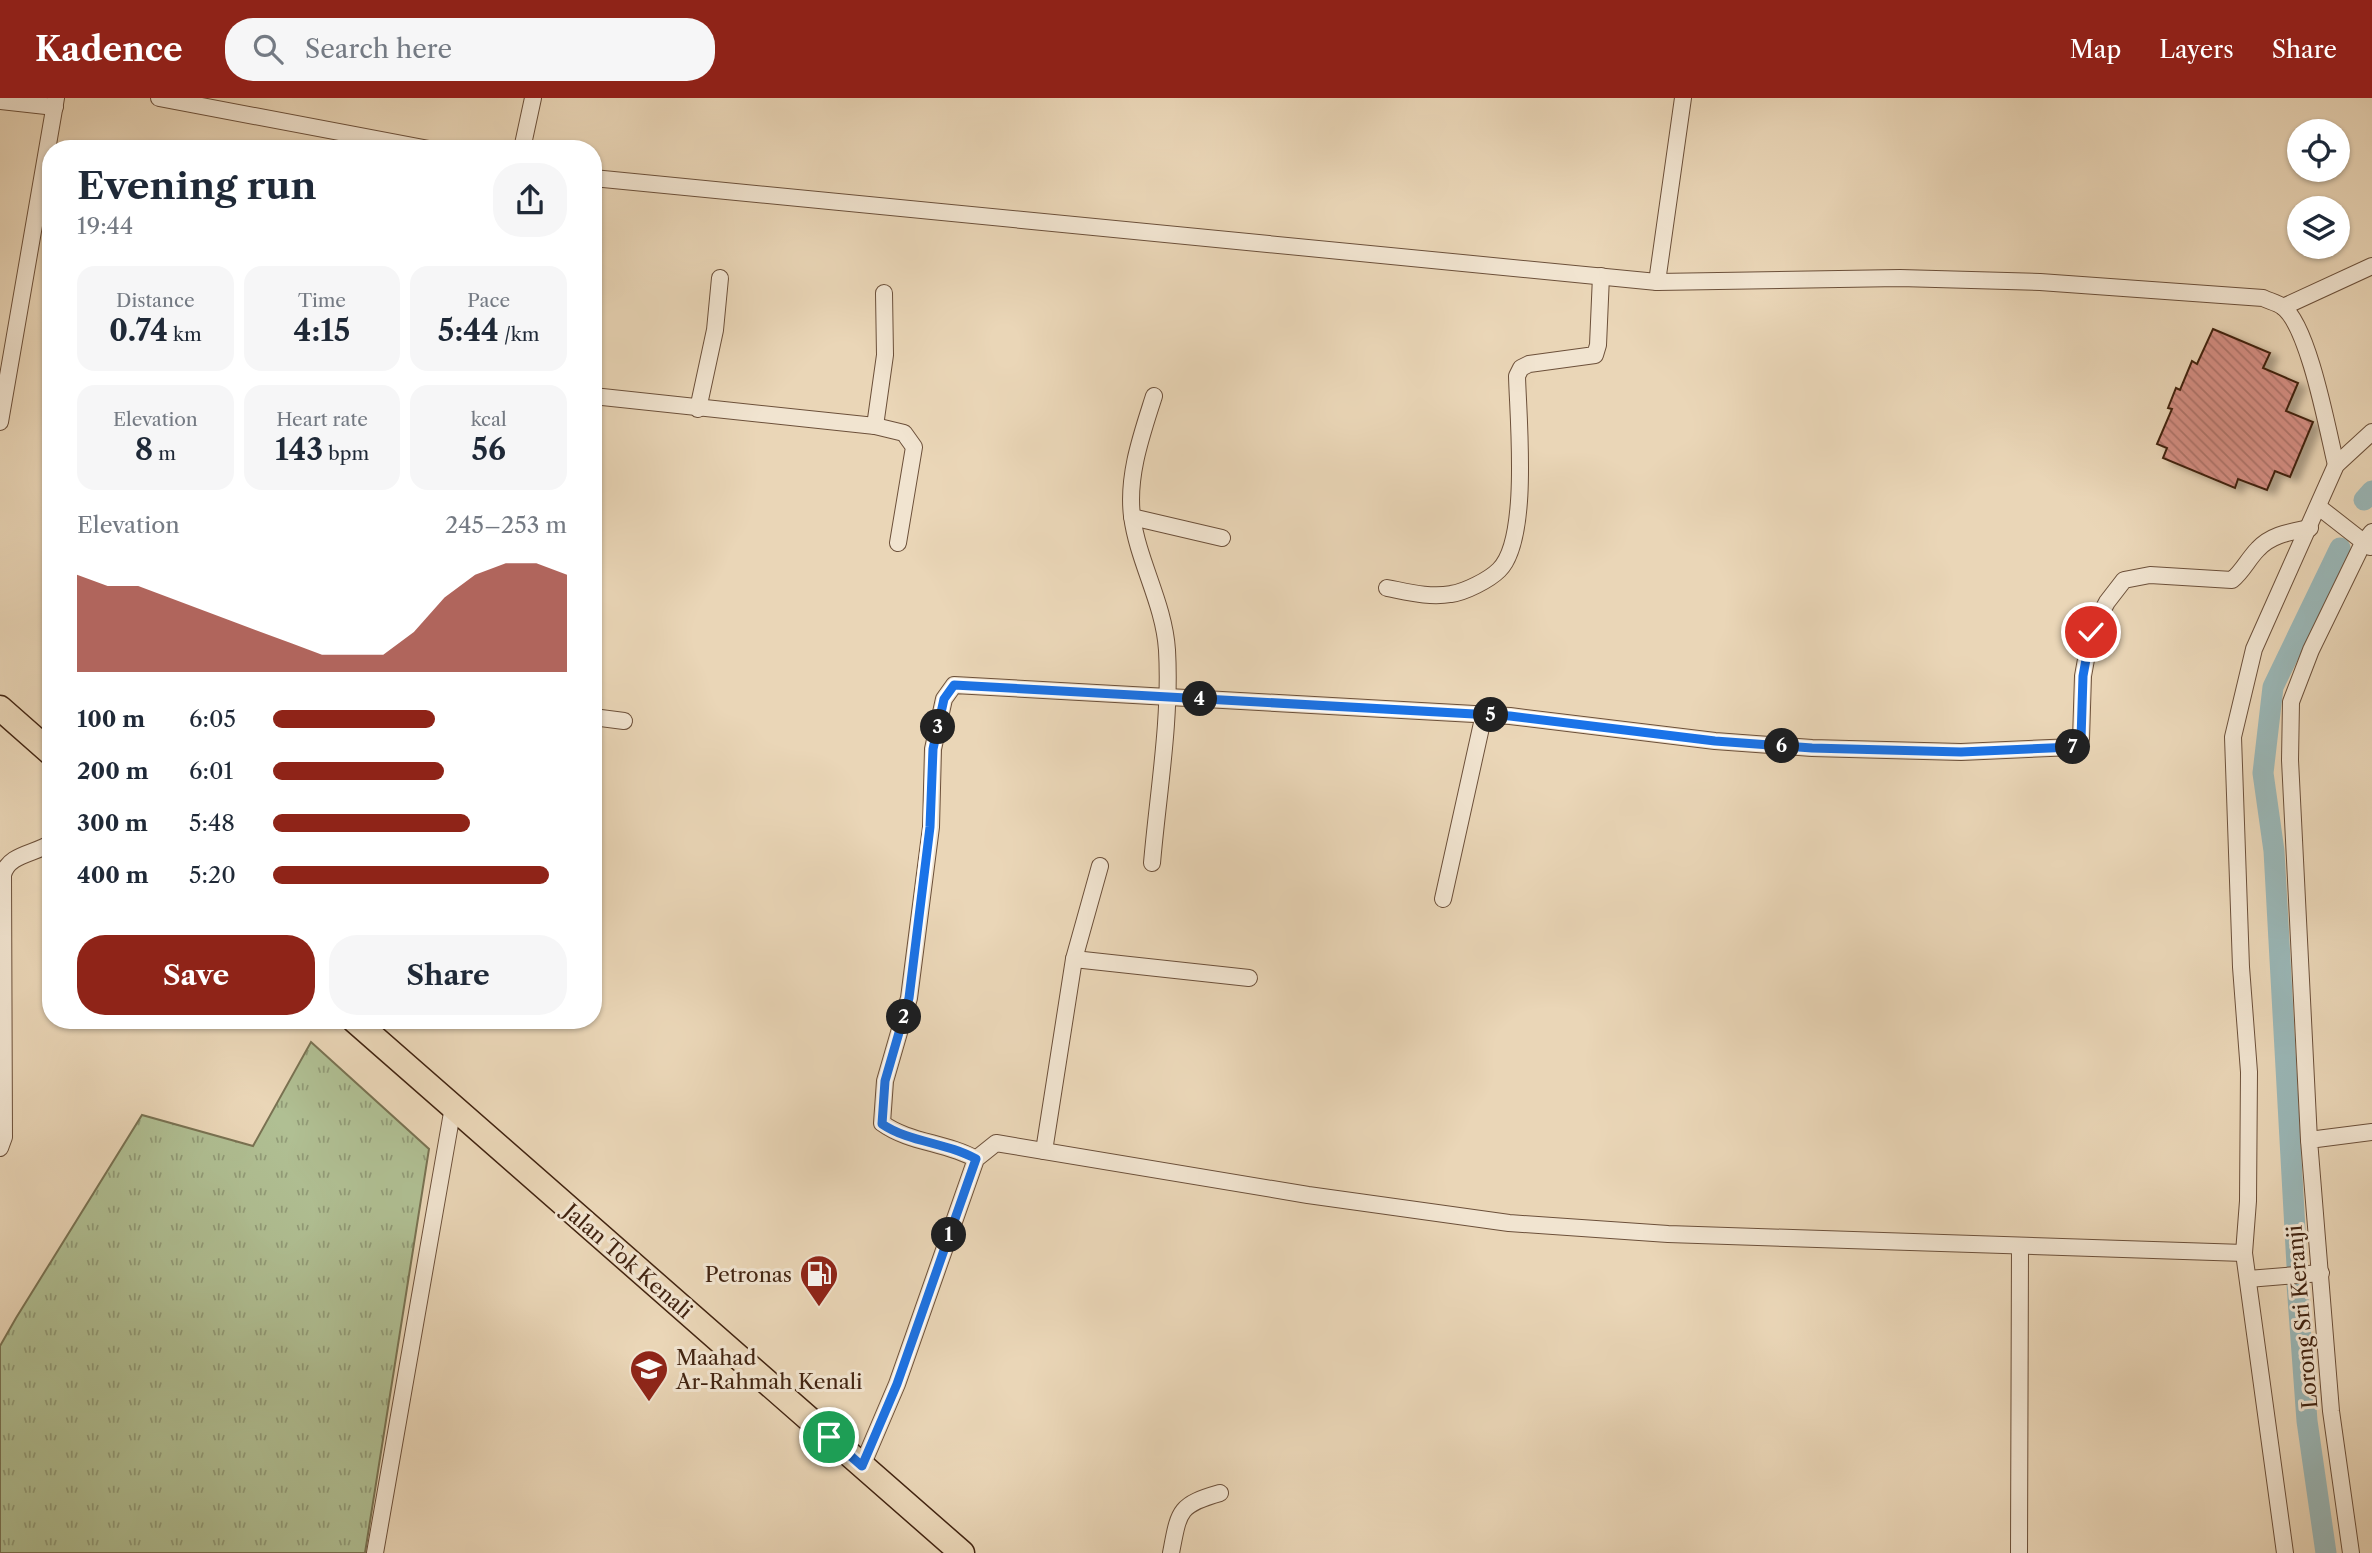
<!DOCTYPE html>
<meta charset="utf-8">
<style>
body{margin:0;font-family:"Libre Caslon Text",serif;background:#f6f6f7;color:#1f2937;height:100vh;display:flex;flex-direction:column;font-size:26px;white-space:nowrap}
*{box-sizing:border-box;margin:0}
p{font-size:23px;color:#747a83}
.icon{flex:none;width:38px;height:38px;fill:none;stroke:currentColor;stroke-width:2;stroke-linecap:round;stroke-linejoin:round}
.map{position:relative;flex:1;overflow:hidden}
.details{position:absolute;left:42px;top:42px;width:560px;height:889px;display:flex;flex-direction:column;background:#fff;border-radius:28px;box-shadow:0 2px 5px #0004}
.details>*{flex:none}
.fabs{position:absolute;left:2287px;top:21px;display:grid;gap:14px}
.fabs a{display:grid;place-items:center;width:63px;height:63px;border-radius:50%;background:#fff;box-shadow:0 2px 5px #0004;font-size:35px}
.pin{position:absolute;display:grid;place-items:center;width:60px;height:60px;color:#fff;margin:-30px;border:4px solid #fff;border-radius:50%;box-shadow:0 2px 7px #0007}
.km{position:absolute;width:35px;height:35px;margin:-18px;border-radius:50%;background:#222;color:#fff;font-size:19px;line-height:35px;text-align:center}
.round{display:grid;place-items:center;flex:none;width:74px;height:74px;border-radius:28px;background:#f6f6f7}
.headline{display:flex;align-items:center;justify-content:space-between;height:119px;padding:0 35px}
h1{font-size:38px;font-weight:700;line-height:52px}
.figures{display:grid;grid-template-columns:repeat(3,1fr);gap:10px;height:119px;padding:7px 35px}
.figures div{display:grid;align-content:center;border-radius:18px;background:#f6f6f7;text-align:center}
.figures b{font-size:30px;font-weight:700}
.figures small{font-size:19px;font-weight:400}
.figures p{font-size:19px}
.chart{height:196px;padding:14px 35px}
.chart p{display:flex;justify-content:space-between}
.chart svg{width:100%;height:126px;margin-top:7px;fill:#8f2418;opacity:.7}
.cta{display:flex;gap:14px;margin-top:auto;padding:14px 35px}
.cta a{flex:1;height:80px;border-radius:28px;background:#8f2418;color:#fff;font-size:28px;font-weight:700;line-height:80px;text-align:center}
.cta a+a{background:#f6f6f7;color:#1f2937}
ul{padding:0 35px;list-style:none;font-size:23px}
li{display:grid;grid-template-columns:112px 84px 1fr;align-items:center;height:52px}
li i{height:18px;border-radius:9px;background:#8f2418}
header{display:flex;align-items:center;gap:42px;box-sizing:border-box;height:98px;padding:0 35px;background:#8f2418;color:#fff}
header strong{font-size:33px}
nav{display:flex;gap:38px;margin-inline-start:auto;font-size:24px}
.search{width:490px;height:63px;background:#f6f6f7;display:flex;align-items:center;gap:18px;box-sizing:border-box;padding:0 24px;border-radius:28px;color:#747a83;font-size:26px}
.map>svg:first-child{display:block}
.grass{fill:url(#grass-tufts);stroke:#797252;stroke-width:2}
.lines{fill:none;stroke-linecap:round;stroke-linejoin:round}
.canal{stroke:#9ab7b7;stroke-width:21}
.building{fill:url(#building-back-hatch);stroke:#422411;stroke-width:2;filter:url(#shadow)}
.street-casing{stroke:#6c503a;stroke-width:18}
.primary-casing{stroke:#422411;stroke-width:27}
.street{stroke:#f1e4d0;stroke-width:16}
.primary{stroke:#ead6b7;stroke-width:24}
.route-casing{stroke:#fff;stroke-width:14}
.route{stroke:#1a73e8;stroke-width:9}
.labels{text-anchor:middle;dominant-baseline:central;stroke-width:6;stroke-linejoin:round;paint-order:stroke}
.street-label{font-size:21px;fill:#422411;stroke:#f1e4d0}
.poi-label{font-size:21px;fill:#422411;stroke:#f1e4d0;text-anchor:end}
</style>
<header>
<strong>Kadence</strong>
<div class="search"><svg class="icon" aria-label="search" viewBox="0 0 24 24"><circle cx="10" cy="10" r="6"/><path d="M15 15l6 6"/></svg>Search here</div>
<nav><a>Map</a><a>Layers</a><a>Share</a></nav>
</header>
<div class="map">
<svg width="2372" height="1455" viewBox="0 0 2372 1455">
<defs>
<pattern id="grass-tufts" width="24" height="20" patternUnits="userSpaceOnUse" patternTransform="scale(1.75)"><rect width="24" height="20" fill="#b0bf93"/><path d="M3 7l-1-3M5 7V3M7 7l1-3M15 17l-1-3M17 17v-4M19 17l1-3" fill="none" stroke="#919b77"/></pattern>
<pattern id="building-back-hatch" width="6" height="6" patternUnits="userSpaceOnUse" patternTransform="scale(1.75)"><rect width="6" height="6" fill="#d48e83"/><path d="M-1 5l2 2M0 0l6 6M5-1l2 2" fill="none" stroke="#ae746a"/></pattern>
<filter id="shadow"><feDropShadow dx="8" dy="4.5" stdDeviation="3.5" flood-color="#0004"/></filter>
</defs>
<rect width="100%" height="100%" fill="#ead6b7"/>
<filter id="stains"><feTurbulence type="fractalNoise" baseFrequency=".00286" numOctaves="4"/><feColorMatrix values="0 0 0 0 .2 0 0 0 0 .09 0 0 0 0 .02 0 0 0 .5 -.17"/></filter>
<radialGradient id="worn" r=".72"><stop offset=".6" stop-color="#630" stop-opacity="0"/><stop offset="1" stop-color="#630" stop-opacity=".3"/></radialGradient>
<polygon class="grass" points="311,944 429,1051 365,1455 0,1455 0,1248 16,1220 142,1017 253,1048"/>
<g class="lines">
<g class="canal">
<polyline points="2364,402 2372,393"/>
<polyline points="2297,1168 2274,753 2263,675 2273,589 2340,450"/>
<polyline points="2297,1186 2307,1323 2326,1455"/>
</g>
</g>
<polygon class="building" points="2213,231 2270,255 2263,270 2298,285 2286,313 2313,324 2290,379 2275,373 2267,392 2238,381 2235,390 2163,360 2167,350 2157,346 2172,311 2168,310 2176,290 2180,292 2192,263 2197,266"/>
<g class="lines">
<defs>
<g id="street">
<polyline points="159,0 429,51"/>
<polyline points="0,3 55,9"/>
<polyline points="522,51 533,0"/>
<path d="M593,80L1657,184L1900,180L2040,184L2263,200C2269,203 2278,205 2283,209C2309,229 2328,334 2336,367"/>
<polyline points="1657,184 1683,0"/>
<polyline points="2283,209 2372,168"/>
<polyline points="593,298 875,328 885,257 884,195"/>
<polyline points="698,311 715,232 720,180"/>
<polyline points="0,324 56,0"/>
<polyline points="875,328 904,335 914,349 898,445"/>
<polyline points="2320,410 2370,449"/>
<polyline points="1132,419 1222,440"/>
<path d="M1387,490C1408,494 1430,500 1451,496C1465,494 1489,482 1499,472C1530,442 1518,320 1517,278L1521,270L1529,266L1595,257L1598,247L1601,178"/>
<polyline points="593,619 624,623"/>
<path d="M1152,765C1158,695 1171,622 1167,552C1164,505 1138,464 1132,418C1127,377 1142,336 1154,298"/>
<polyline points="1443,801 1484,616"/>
<polyline points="1074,861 1249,880"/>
<polyline points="2309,1042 2290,662 2291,604 2311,552 2363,445 2372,434"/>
<path d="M0,1050L4,1039L3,777C8,756 35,756 51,745"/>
<polyline points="1044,1053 1074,861 1100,768"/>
<path d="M976,1061C946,1044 909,1045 882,1025L885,983L909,900L931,729L933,651L944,601L954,587L1510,618L1715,643L1812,650L1961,654L2074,649L2081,641L2083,578L2091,534L2107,504L2124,482L2150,477L2232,482C2243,473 2248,461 2258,451C2272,436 2291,434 2310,430"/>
<polyline points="2248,1181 2321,1175"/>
<polyline points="862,1368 897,1286 976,1061 996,1045 1308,1097 1509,1125 1668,1136 2244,1155"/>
<polyline points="375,1455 453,1009"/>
<path d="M1171,1455C1179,1413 1178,1407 1220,1395"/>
<polyline points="2019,1455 2020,1149"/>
<polyline points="2285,1455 2244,1155 2248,1103 2249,974 2241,869 2233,639 2254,551 2336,367 2372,334"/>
<polyline points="2351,1455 2331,1313 2309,1042 2372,1034"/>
</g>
<g id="primary">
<polyline points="0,610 51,655"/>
<polyline points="354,922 962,1455"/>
</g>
</defs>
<use href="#street" class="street-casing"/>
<use href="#primary" class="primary-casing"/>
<use href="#street" class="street"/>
<use href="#primary" class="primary"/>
</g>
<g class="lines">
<defs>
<path id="route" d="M829,1339L862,1368L897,1286L976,1061C946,1044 910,1045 882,1026L885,983L909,900L930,729L933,651L944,601L954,587L1510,618L1715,643L1812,650L1961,654L2074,649L2081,641L2083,578L2091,534"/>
</defs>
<use href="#route" class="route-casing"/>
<use href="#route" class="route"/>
</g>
<defs>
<symbol id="fuel-pin" viewBox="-11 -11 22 30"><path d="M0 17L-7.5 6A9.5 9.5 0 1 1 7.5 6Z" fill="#8f2418" stroke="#f1e4d0"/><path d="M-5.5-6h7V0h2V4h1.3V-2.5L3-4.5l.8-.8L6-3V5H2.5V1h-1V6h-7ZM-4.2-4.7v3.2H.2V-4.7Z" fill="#fff"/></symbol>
<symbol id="school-pin" viewBox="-11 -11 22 30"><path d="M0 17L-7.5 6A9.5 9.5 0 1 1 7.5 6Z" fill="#8f2418" stroke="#f1e4d0"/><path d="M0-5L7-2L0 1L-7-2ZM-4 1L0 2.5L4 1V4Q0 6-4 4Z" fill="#fff"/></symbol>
</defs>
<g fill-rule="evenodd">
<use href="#fuel-pin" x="797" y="1154" width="44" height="60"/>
<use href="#school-pin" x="627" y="1249" width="44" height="60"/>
</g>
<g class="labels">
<g class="street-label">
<text transform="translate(628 1163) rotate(41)">Jalan Tok Kenali</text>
<text transform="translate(2302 1219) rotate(-95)">Lorong Sri Keranji</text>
</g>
<g class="poi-label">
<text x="792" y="1176">Petronas</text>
<text x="676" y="1259" text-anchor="start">Maahad<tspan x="676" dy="24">Ar-Rahmah Kenali</tspan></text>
</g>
</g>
<rect width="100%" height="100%" filter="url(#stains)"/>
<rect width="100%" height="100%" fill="url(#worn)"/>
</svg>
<div class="fabs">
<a><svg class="icon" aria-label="locate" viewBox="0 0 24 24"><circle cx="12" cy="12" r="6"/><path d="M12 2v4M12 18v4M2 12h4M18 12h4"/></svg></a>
<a><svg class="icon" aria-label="layers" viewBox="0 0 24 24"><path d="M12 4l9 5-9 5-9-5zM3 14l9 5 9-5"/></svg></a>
</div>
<div class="pin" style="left:829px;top:1339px;background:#1e9e55"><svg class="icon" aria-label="arrive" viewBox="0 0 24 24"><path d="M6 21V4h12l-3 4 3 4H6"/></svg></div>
<div class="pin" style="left:2091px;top:534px;background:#d93025"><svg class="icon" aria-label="check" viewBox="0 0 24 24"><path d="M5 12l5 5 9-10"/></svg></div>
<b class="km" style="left:949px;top:1137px">1</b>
<b class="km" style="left:904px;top:919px">2</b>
<b class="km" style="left:938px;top:629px">3</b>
<b class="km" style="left:1200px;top:601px">4</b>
<b class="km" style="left:1491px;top:617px">5</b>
<b class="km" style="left:1782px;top:648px">6</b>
<b class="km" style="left:2073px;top:649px">7</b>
<section class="details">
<div class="headline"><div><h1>Evening run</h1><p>19:44</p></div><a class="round"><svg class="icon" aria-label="share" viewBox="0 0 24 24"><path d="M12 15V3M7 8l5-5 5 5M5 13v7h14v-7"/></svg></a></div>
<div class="figures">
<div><p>Distance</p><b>0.74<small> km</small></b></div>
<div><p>Time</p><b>4:15</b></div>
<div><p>Pace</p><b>5:44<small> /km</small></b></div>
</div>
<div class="figures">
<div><p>Elevation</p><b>8<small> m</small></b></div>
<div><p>Heart rate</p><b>143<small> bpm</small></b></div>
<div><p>kcal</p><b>56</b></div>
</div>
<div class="chart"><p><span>Elevation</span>245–253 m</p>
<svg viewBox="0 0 160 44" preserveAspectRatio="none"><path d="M0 44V10L10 14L20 14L30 18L40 22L50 26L60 30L70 34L80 38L90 38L100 38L110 30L120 18L130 10L140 6L150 6L160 10V44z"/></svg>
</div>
<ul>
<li><b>100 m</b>6:05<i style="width:55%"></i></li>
<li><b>200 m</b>6:01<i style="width:58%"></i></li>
<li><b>300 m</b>5:48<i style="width:67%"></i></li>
<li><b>400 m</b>5:20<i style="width:94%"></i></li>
</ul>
<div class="cta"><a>Save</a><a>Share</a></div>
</section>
</div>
